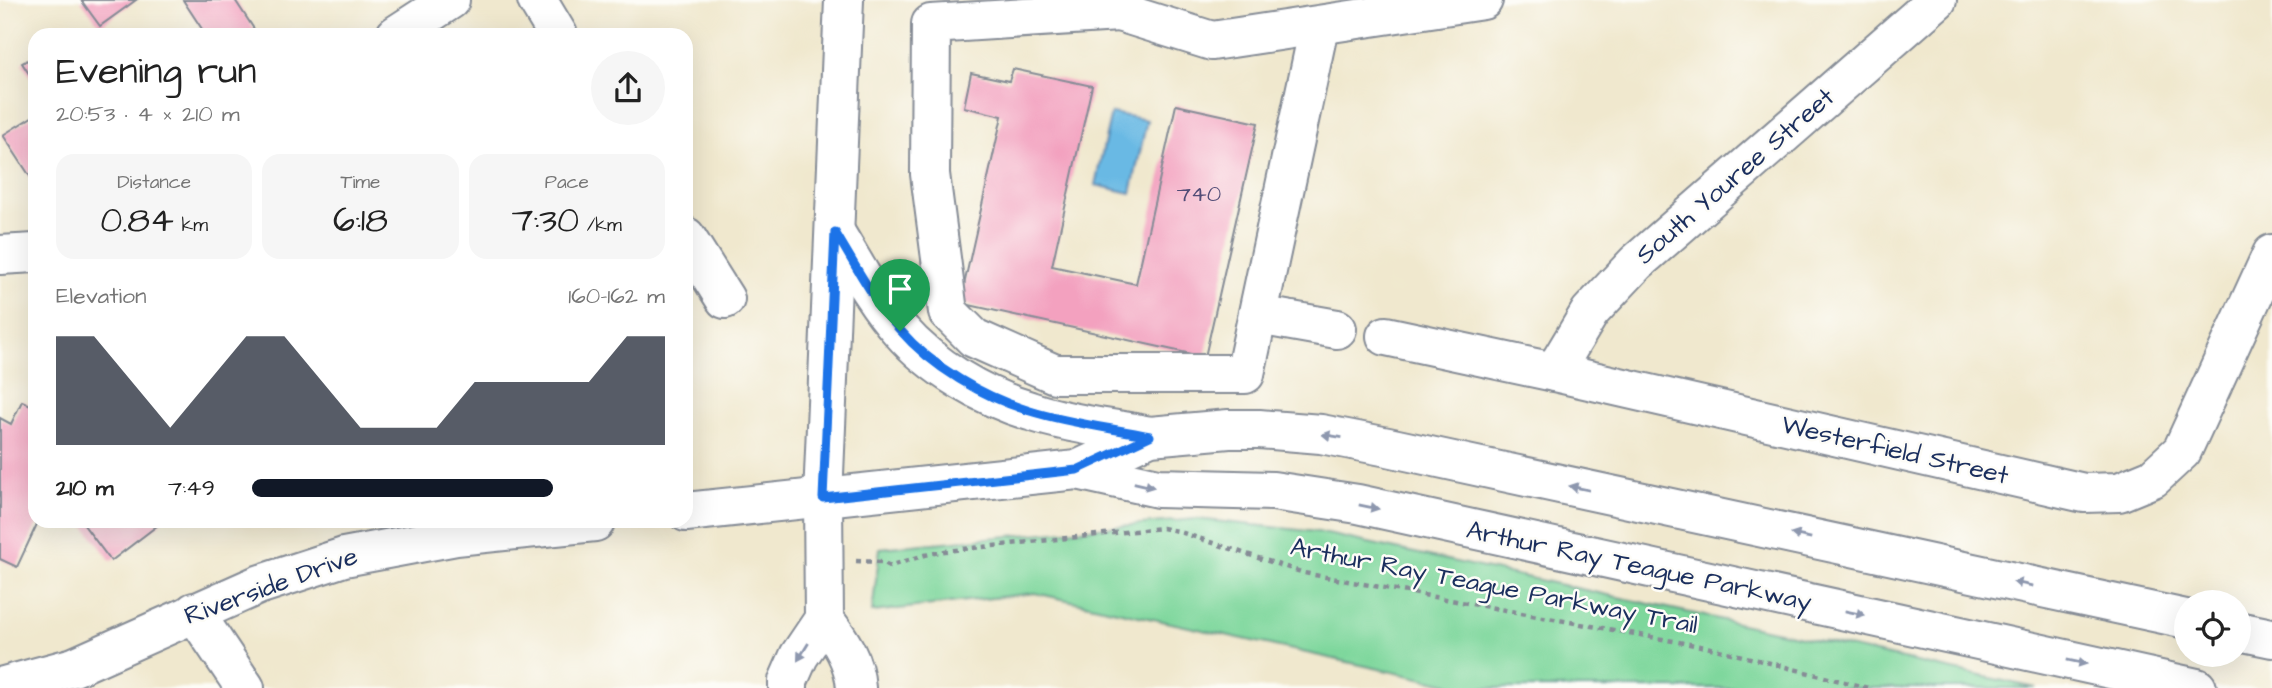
<!DOCTYPE html>
<meta charset="utf-8">
<style>
body{margin:0;font-family:"Architects Daughter",sans-serif;background:#f6f6f6;color:#222;height:100vh;display:flex;flex-direction:column;font-size:26px;white-space:nowrap}
*{box-sizing:border-box;margin:0}
p{font-size:23px;color:#767676}
.icon{flex:none;width:38px;height:38px;fill:none;stroke:currentColor;stroke-width:2;stroke-linecap:round;stroke-linejoin:round}
.map{position:relative;flex:1;overflow:hidden}
.panel{position:absolute;left:28px;top:28px;width:665px;height:500px;display:flex;flex-direction:column;background:#fff;border-radius:21px;box-shadow:0 7px 28px #0002}
.panel>*{flex:none}
.controls{position:absolute;left:2174px;top:590px;display:grid;gap:14px}
.controls a{display:grid;place-items:center;width:77px;height:77px;border-radius:50%;background:#fff;box-shadow:0 7px 28px #0002;font-size:35px}
.pin{position:absolute;display:grid;place-items:center;width:60px;height:60px;color:#fff;margin:-72px -30px;border-radius:50% 50% 50% 0;rotate:-45deg;box-shadow:0 0 7px #0007}
.pin .icon{rotate:45deg}
.round{display:grid;place-items:center;flex:none;width:74px;height:74px;border-radius:37px;background:#f6f6f6}
.overview{display:flex;align-items:center;justify-content:space-between;height:119px;padding:0 28px}
h1{font-size:38px;font-weight:600;line-height:52px}
.metrics{display:grid;grid-template-columns:repeat(3,1fr);gap:10px;height:119px;padding:7px 28px}
.metrics div{display:grid;align-content:center;border-radius:18px;background:#f6f6f6;text-align:center}
.metrics b{font-size:35px;font-weight:600}
.metrics small{font-size:19px;font-weight:400}
.metrics p{font-size:19px}
.chart{height:196px;padding:14px 28px}
.chart p{display:flex;justify-content:space-between}
.chart svg{width:100%;height:126px;margin-top:7px;fill:#111827;opacity:.7}
ul{padding:0 28px;list-style:none;font-size:23px}
li{display:grid;grid-template-columns:112px 84px 1fr;align-items:center;height:52px}
li i{height:18px;border-radius:9px;background:#111827}
.map>svg:first-child{display:block}
.green{fill:#7ed79c;stroke:#4c837d;stroke-width:2}
.water{fill:#69b9e4;stroke:#4274a1;stroke-width:2}
.building{fill:#f3a1bf}
.lines{fill:none;stroke-linecap:round;stroke-linejoin:round}
.minor-casing{stroke:#868c96;stroke-width:42}
.path{stroke:#868c96;stroke-width:4.5;stroke-dasharray:5 5;stroke-linecap:butt}
.minor{stroke:#fff;stroke-width:38}
.oneway{fill:#8d97ae}
.route-casing{stroke:#fff;stroke-width:14}
.route{stroke:#1a73e8;stroke-width:9}
.labels{text-anchor:middle;dominant-baseline:central;stroke-width:5;stroke-linejoin:round;paint-order:stroke}
.number-label{font-size:23px;fill:#514c76}
.street-label{font-size:26px;fill:#1b2f5e;stroke:#fdfcf7}
</style>
<div class="map">
<svg width="2272" height="688" viewBox="0 0 2272 688">
<rect width="100%" height="100%" fill="#fdfcf7"/>
<filter id="ink" filterUnits="userSpaceOnUse"><feTurbulence type="fractalNoise" baseFrequency=".0143" numOctaves="2"/><feDisplacementMap in="SourceGraphic" scale="14" xChannelSelector="R" yChannelSelector="G"/><feConvolveMatrix kernelMatrix="1 2 1 2 8 2 1 2 1" color-interpolation-filters="sRGB"/></filter>
<filter id="wash" filterUnits="userSpaceOnUse"><feTurbulence type="fractalNoise" baseFrequency=".00686" numOctaves="4" result="noise"/><feDisplacementMap in="SourceGraphic" scale="28" xChannelSelector="R" yChannelSelector="G"/><feGaussianBlur stdDeviation="1.57" result="paint"/><feColorMatrix in="noise" values="0 0 0 0 0 0 0 0 0 0 0 0 0 0 0 0 0 1.4 0 .05"/><feComposite in="paint" operator="in"/></filter>
<g filter="url(#wash)">
<rect width="100%" height="100%" fill="#f0e8ce"/>
<polygon class="green" points="1196,519 1318,532 2036,688 1465,688 1035,593 872,612 880,548"/>
<polygon class="water" points="1111,113 1147,120 1131,193 1095,185"/>
<g id="blocks">
<g class="building">
<polygon points="81,0 136,0 100,26"/>
<polygon points="183,0 235,0 258,35 206,35"/>
<polygon points="35,56 35,83 22,63"/>
<polygon points="1013,69 1092,86 1052,266 1136,284 1176,105 1258,123 1205,357 960,303 1002,116 964,107 971,73 1009,81"/>
<polygon points="35,115 35,184 3,135"/>
<polygon points="22,401 35,407 35,522 38,522 17,567 0,559 0,418 11,424"/>
<polygon points="89,522 162,522 111,561 84,525"/>
</g>
</g>
</g>
<g filter="url(#ink)">
<use href="#blocks" fill-opacity="0" stroke="#868c96" stroke-width="2"/>
<g class="lines">
<defs>
<g id="minor">
<polyline points="537,0 558,35"/>
<polyline points="1117,0 1119,12 1212,41 1483,0"/>
<polyline points="1119,12 931,24 930,174 948,312 974,338 1055,374 1245,374 1319,27"/>
<polyline points="396,35 450,0"/>
<path d="M835,232C855,265 874,301 900,330C932,367 983,397 1030,411C1068,424 1110,428 1150,436"/>
<polyline points="686,237 725,299"/>
<polyline points="0,255 35,253"/>
<polyline points="1258,315 1337,329"/>
<polyline points="1386,336 1554,372 2062,488 2084,493 2119,492 2153,478 2182,451 2272,254"/>
<polyline points="1554,372 1590,312 1636,263 1937,0"/>
<polyline points="1077,470 1158,488 1273,491 1358,504 2197,688"/>
<polyline points="686,512 1077,470 1150,436 1229,429 1259,429 1321,434 1388,447 2186,619"/>
<polyline points="194,612 245,688"/>
<path d="M824,619C841,641 854,660 856,688"/>
<polyline points="2238,631 2272,638"/>
<polyline points="0,687 74,667 258,585 344,557 456,536 595,522"/>
<polyline points="788,688 788,681 799,656 824,619 823,498 844,0"/>
</g>
</defs>
<use href="#minor" class="minor-casing"/>
<polyline class="path" points="856,561 882,562 890,566 925,555 945,551 1162,528 1177,531 1304,573 1711,648 1868,688"/>
<use href="#minor" class="minor"/>
</g>
<defs><path id="oneway-solid" d="M-6-.8H1V-3.2L6.5 0L1 3.2V.8H-6Z" transform="scale(1.75)"/></defs>
<g class="oneway">
<use href="#oneway-solid" transform="translate(1332 436) rotate(-171)"/>
<use href="#oneway-solid" transform="translate(1144 485) rotate(13)"/>
<use href="#oneway-solid" transform="translate(1579 488) rotate(-168)"/>
<use href="#oneway-solid" transform="translate(1369 507) rotate(12)"/>
<use href="#oneway-solid" transform="translate(1801 536) rotate(-168)"/>
<use href="#oneway-solid" transform="translate(2023 584) rotate(-168)"/>
<use href="#oneway-solid" transform="translate(1855 613) rotate(12)"/>
<use href="#oneway-solid" transform="translate(803 652) rotate(122)"/>
<use href="#oneway-solid" transform="translate(2077 662) rotate(12)"/>
</g>
</g>
<g class="lines" filter="url(#ink)">
<defs>
<path id="route" d="M835,232C855,265 874,301 900,330C932,367 983,397 1030,411C1068,423 1110,428 1150,436L1077,470L823,498Z"/>
</defs>
<use href="#route" class="route-casing"/>
<use href="#route" class="route"/>
</g>
<g class="labels">
<g class="number-label">
<text x="1199" y="194">740</text>
</g>
<g class="street-label">
<text transform="translate(1735 176) rotate(-41)">South Youree Street</text>
<text transform="translate(1895 450) rotate(13)">Westerfield Street</text>
<text transform="translate(1639 566) rotate(12)">Arthur Ray Teague Parkway</text>
<text transform="translate(271 586) rotate(-20)">Riverside Drive</text>
<text transform="translate(1494 586) rotate(11)">Arthur Ray Teague Parkway Trail</text>
</g>
</g>
</svg>
<div class="controls">
<a><svg class="icon" aria-label="locate" viewBox="0 0 24 24"><circle cx="12" cy="12" r="6"/><path d="M12 2v4M12 18v4M2 12h4M18 12h4"/></svg></a>
</div>
<div class="pin" style="left:900px;top:331px;background:#1e9e55"><svg class="icon" aria-label="arrive" viewBox="0 0 24 24"><path d="M6 21V4h12l-3 4 3 4H6"/></svg></div>
<section class="panel">
<div class="overview"><div><h1>Evening run</h1><p>20:53 · 4 × 210 m</p></div><a class="round"><svg class="icon" aria-label="share" viewBox="0 0 24 24"><path d="M12 15V3M7 8l5-5 5 5M5 13v7h14v-7"/></svg></a></div>
<div class="metrics">
<div><p>Distance</p><b>0.84<small> km</small></b></div>
<div><p>Time</p><b>6:18</b></div>
<div><p>Pace</p><b>7:30<small> /km</small></b></div>
</div>
<div class="chart"><p><span>Elevation</span>160–162 m</p>
<svg viewBox="0 0 160 44" preserveAspectRatio="none"><path d="M0 44V6L10 6L20 22L30 38L40 22L50 6L60 6L70 22L80 38L90 38L100 38L110 22L120 22L130 22L140 22L150 6L160 6V44z"/></svg>
</div>
<ul>
<li><b>210 m</b>7:49<i style="width:73%"></i></li>
</ul>
</section>
</div>
